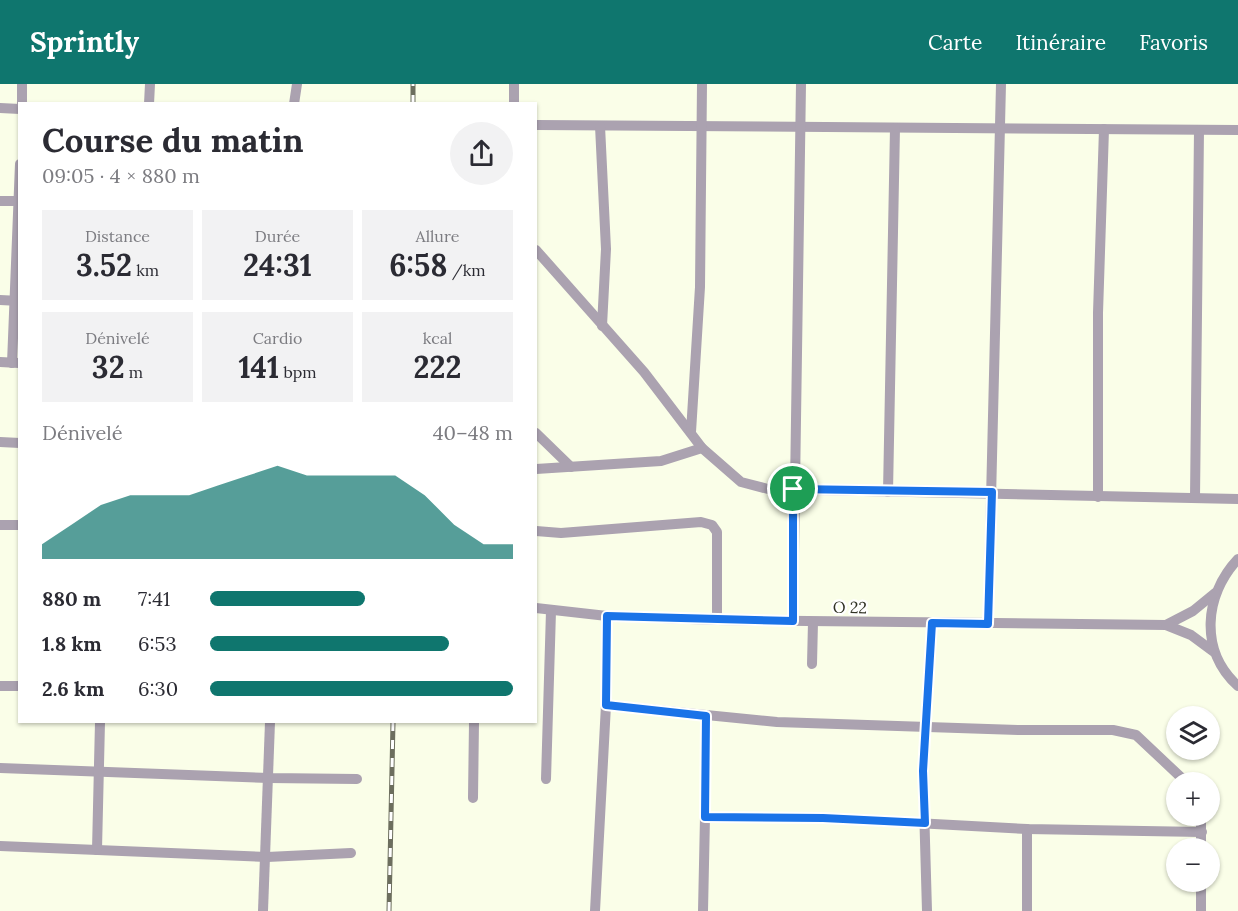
<!DOCTYPE html>
<html lang="fr">
<meta charset="utf-8">
<style>
body{margin:0;font-family:Lora,serif;background:#f2f2f3;color:#2b2b33;height:100vh;display:flex;flex-direction:column;font-size:22px;white-space:nowrap}
*{box-sizing:border-box;margin:0}
p{font-size:20px;color:#7c7c81}
.icon{flex:none;width:33px;height:33px;fill:none;stroke:currentColor;stroke-width:2;stroke-linecap:round;stroke-linejoin:round}
.map{position:relative;flex:1;overflow:hidden}
.sheet{position:absolute;left:18px;top:18px;width:519px;height:621px;display:flex;flex-direction:column;background:#fff;border-radius:0px;box-shadow:0 2px 4px #0004}
.sheet>*{flex:none}
.fabs{position:absolute;left:1166px;top:622px;display:grid;gap:12px}
.fabs a{display:grid;place-items:center;width:54px;height:54px;border-radius:50%;background:#fff;box-shadow:0 2px 4px #0004;font-size:30px}
.pin{position:absolute;display:grid;place-items:center;width:51px;height:51px;color:#fff;margin:-26px;border:3px solid #fff;border-radius:50%;box-shadow:0 2px 6px #0007}
.round{display:grid;place-items:center;flex:none;width:63px;height:63px;border-radius:32px;background:#f2f2f3}
.overview{display:flex;align-items:center;justify-content:space-between;height:102px;padding:0 24px}
h1{font-size:33px;font-weight:700;line-height:45px}
.stats{display:grid;grid-template-columns:repeat(3,1fr);gap:9px;height:102px;padding:6px 24px}
.stats div{display:grid;align-content:center;border-radius:0px;background:#f2f2f3;text-align:center}
.stats b{font-size:30px;font-weight:700}
.stats small{font-size:16px;font-weight:400}
.stats p{font-size:16px}
.chart{height:168px;padding:12px 24px}
.chart p{display:flex;justify-content:space-between}
.chart svg{width:100%;height:108px;margin-top:6px;fill:#0f766e;opacity:.7}
ul{padding:0 24px;list-style:none;font-size:20px}
li{display:grid;grid-template-columns:96px 72px 1fr;align-items:center;height:45px}
li i{height:15px;border-radius:8px;background:#0f766e}
header{display:flex;align-items:center;gap:36px;box-sizing:border-box;height:84px;padding:0 30px;background:#0f766e;color:#fff}
header strong{font-size:28px}
nav{display:flex;gap:33px;margin-inline-start:auto;font-size:21px}
.map>svg:first-child{display:block}
.lines{fill:none;stroke-linecap:round;stroke-linejoin:round}
.minor{stroke:#aba2b0;stroke-width:10}
.rail-casing{stroke:#6c6e5e;stroke-width:5}
.rail{stroke:#fff;stroke-width:3;stroke-dasharray:9;stroke-linecap:butt}
.route-casing{stroke:#fff;stroke-width:12}
.route{stroke:#1a73e8;stroke-width:8}
.labels{text-anchor:middle;dominant-baseline:central;stroke-width:4.5;stroke-linejoin:round;paint-order:stroke}
.street-label{font-size:16px;fill:#303224;stroke:#fff}
</style>
<header>
<strong>Sprintly</strong>
<nav><a>Carte</a><a>Itinéraire</a><a>Favoris</a></nav>
</header>
<div class="map">
<svg width="1238" height="827" viewBox="0 0 1238 827">
<rect width="100%" height="100%" fill="#fafee8"/>
<g class="lines">
<g class="minor">
<polyline points="22,20 22,0"/>
<polyline points="149,20 150,0"/>
<polyline points="294,20 297,0"/>
<polyline points="514,20 514,0"/>
<polyline points="0,24 20,25"/>
<polyline points="536,41 1238,46"/>
<polyline points="600,42 606,165 602,242"/>
<polyline points="0,117 20,117"/>
<polyline points="536,166 644,288 702,364 741,398 768,405 1238,415"/>
<polyline points="0,216 20,217"/>
<polyline points="0,278 19,279"/>
<polyline points="12,279 20,80"/>
<polyline points="691,348 700,203 702,0"/>
<polyline points="536,349 571,383"/>
<polyline points="0,358 20,359"/>
<polyline points="536,385 661,377 702,364"/>
<polyline points="888,408 895,44"/>
<polyline points="1098,413 1098,229 1104,45"/>
<polyline points="1195,414 1199,46"/>
<polyline points="0,441 20,441"/>
<polyline points="536,447 561,449 701,438 712,441 717,448 717,536"/>
<path d="M1238,475C1204,511 1199,567 1238,602"/>
<polyline points="536,524 607,532 717,536 1166,541 1193,527 1215,509"/>
<polyline points="793,537 801,0"/>
<polyline points="988,540 1001,0"/>
<polyline points="1166,541 1191,551 1214,568"/>
<polyline points="812,580 813,538"/>
<polyline points="0,602 20,602"/>
<polyline points="606,621 777,638 1019,646 1113,646 1136,651 1187,699"/>
<polyline points="0,684 269,694 357,695"/>
<polyline points="546,695 551,527"/>
<polyline points="473,714 474,638"/>
<polyline points="1201,732 1201,765"/>
<polyline points="705,733 706,632"/>
<polyline points="0,762 267,773 351,769"/>
<polyline points="97,766 100,638"/>
<polyline points="263,827 270,638"/>
<polyline points="595,827 606,621 607,532"/>
<polyline points="703,827 705,733 823,734 1027,745 1202,748"/>
<polyline points="927,827 923,687 932,539"/>
<polyline points="1027,827 1027,745"/>
<polyline points="1201,827 1201,798"/>
</g>
<defs>
<g id="rail">
<polyline points="413,20 413,0"/>
<polyline points="389,827 393,638"/>
</g>
</defs>
<use href="#rail" class="rail-casing"/>
<use href="#rail" class="rail"/>
</g>
<g class="lines">
<defs>
<polygon id="route" points="793,405 992,408 988,540 932,539 923,687 925,739 823,734 705,733 706,632 606,621 607,532 793,537"/>
</defs>
<use href="#route" class="route-casing"/>
<use href="#route" class="route"/>
</g>
<g class="labels">
<g class="street-label">
<text transform="translate(850 523) rotate(1)">O 22</text>
</g>
</g>
</svg>
<div class="fabs">
<a><svg class="icon" aria-label="layers" viewBox="0 0 24 24"><path d="M12 4l9 5-9 5-9-5zM3 14l9 5 9-5"/></svg></a>
<a>+</a>
<a>−</a>
</div>
<div class="pin" style="left:793px;top:405px;background:#1e9e55"><svg class="icon" aria-label="arrive" viewBox="0 0 24 24"><path d="M6 21V4h12l-3 4 3 4H6"/></svg></div>
<section class="sheet">
<div class="overview"><div><h1>Course du matin</h1><p>09:05 · 4 × 880 m</p></div><a class="round"><svg class="icon" aria-label="share" viewBox="0 0 24 24"><path d="M12 15V3M7 8l5-5 5 5M5 13v7h14v-7"/></svg></a></div>
<div class="stats">
<div><p>Distance</p><b>3.52<small> km</small></b></div>
<div><p>Durée</p><b>24:31</b></div>
<div><p>Allure</p><b>6:58<small> /km</small></b></div>
</div>
<div class="stats">
<div><p>Dénivelé</p><b>32<small> m</small></b></div>
<div><p>Cardio</p><b>141<small> bpm</small></b></div>
<div><p>kcal</p><b>222</b></div>
</div>
<div class="chart"><p><span>Dénivelé</span>40–48 m</p>
<svg viewBox="0 0 160 44" preserveAspectRatio="none"><path d="M0 44V38L10 30L20 22L30 18L40 18L50 18L60 14L70 10L80 6L90 10L100 10L110 10L120 10L130 18L140 30L150 38L160 38V44z"/></svg>
</div>
<ul>
<li><b>880 m</b>7:41<i style="width:51%"></i></li>
<li><b>1.8 km</b>6:53<i style="width:79%"></i></li>
<li><b>2.6 km</b>6:30<i style="width:100%"></i></li>
</ul>
</section>
</div>
